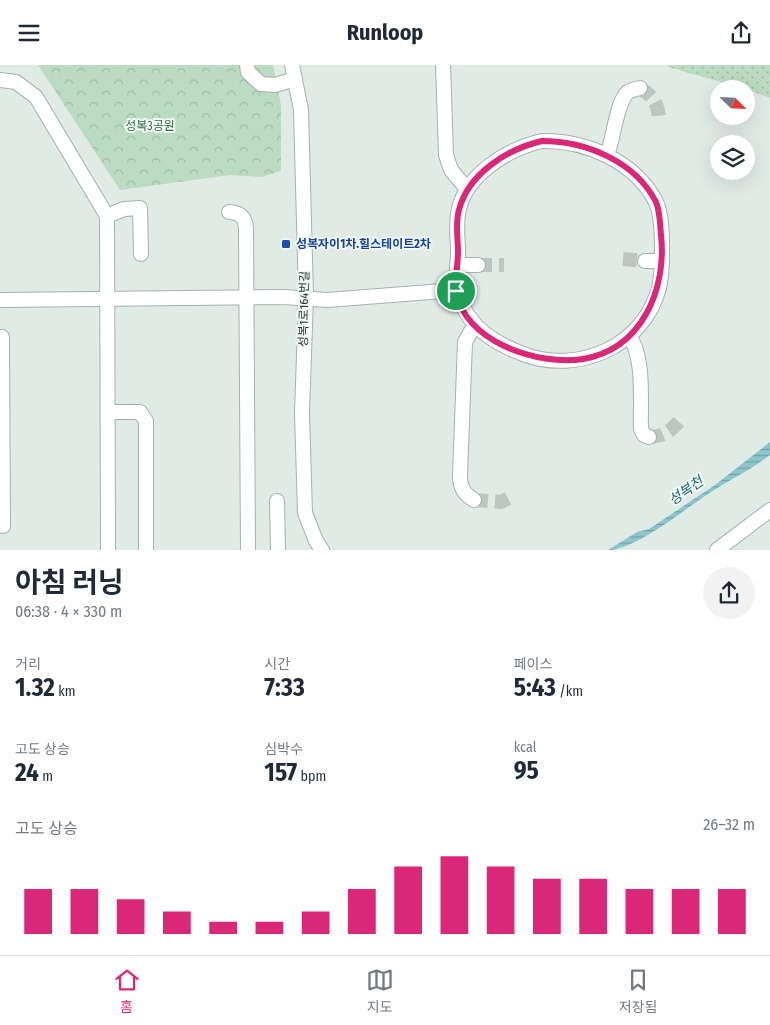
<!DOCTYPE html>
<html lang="ko">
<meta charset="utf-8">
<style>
body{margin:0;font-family:"Fira Sans Condensed","Noto Sans KR",sans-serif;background:#f2f2f3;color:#1f2937;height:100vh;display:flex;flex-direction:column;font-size:19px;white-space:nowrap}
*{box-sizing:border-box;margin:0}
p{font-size:16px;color:#747a83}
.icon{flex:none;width:28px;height:28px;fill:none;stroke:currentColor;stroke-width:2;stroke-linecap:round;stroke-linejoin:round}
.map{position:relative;height:485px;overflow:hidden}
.sheet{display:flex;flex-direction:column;background:#fff;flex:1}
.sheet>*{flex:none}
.needle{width:32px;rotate:114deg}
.controls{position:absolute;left:710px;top:15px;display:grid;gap:10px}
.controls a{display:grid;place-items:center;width:45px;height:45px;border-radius:50%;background:#fff;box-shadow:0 5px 20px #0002;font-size:25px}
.pin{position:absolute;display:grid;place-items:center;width:42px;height:42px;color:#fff;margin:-21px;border:2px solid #fff;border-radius:50%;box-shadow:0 1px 5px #0007}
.round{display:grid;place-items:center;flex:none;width:52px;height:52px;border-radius:26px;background:#f2f2f3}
.head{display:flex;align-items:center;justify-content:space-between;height:85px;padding:0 15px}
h1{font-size:28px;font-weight:700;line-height:38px}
.metrics{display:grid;grid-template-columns:repeat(3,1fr);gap:8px;height:85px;padding:5px 15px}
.metrics div{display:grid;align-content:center}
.metrics b{font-size:25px;font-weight:700}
.metrics small{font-size:14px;font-weight:400}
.metrics p{font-size:14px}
.chart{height:140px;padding:10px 15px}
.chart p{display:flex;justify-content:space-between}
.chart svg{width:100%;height:90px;margin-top:5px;stroke:#db2777;stroke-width:6}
header{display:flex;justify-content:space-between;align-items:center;height:65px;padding:0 15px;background:#fff;font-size:22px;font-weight:700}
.tabs{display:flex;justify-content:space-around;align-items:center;height:70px;border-top:1px solid #e0e1e3;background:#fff;font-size:14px;color:#747a83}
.tabs a{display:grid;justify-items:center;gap:2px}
.tabs .selected{color:#db2777}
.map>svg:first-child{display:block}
.grass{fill:url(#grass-dots)}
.park{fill:url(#park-crowns)}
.water{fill:url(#water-rules)}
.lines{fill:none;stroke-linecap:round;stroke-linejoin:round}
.minor-tunnel{stroke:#bbc8c2;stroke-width:14;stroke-dasharray:14 7;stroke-linecap:butt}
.minor-casing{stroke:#a4b2ad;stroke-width:16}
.minor{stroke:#fff;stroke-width:14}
.route-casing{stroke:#fff;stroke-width:10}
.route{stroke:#db2777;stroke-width:6}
.transit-dot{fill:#1a4fb4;stroke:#f1f7f4;stroke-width:2}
.labels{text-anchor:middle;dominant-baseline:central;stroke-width:4;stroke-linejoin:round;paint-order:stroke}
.park-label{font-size:12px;fill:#2f6f44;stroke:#f1f7f4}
.transit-label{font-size:12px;font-weight:bold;fill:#164399;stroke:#f1f7f4;text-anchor:start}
.street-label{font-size:12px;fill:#223a33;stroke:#f1f7f4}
.water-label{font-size:14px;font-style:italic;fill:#206973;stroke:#f1f7f4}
</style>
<header><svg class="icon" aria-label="menu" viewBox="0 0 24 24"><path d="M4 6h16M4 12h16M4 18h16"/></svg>Runloop<svg class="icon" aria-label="share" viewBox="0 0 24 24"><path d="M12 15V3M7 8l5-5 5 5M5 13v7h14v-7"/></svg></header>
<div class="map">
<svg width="770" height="485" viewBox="0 0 770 485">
<defs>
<pattern id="grass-dots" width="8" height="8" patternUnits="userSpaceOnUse" patternTransform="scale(1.25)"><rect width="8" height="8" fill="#bbdbc2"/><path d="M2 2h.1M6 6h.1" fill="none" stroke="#a0bda7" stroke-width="1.8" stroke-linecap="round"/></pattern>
<pattern id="park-crowns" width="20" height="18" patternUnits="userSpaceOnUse" patternTransform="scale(1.25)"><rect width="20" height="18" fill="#bbdbc2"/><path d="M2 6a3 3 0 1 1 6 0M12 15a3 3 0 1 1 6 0" fill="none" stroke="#a0bda7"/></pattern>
<pattern id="water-rules" width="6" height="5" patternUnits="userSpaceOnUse" patternTransform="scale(1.25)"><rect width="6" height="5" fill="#8cc6cd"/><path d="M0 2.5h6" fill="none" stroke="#72a2a7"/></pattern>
</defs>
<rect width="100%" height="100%" fill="#e1ebe6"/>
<polygon class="grass" points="668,0 770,0 770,33 746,24 668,2"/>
<polygon class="park" points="38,0 273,0 281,40 281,106 262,112 230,110 120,125"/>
<path class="water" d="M770,377V390C752,404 731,414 711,427C686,443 636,485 608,485L637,467L649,464L715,420Z"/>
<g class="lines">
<g class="minor-tunnel">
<path d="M640,23C653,31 658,38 659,54"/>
<polyline points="623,194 645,196"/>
<polyline points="478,200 504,200"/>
<path d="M649,372C665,371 671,366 682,353"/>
<polyline points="474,435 501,437 509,433"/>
</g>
<defs>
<g id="minor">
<polyline points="247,0 248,7 261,19 275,20 295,14"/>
<polyline points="292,0 301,45 306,232 302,348 305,448 316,476 322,485"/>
<polyline points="443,0 446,90 451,105 467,124"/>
<polyline points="0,15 16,17 36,32 107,151 108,485"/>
<path d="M542,76C585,75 635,96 656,137C662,150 662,171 662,185C662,198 662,211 659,223C644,281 578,310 523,289C495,278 471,264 460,235C454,220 458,203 458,187C458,174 456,162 458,149C463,111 507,84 542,76Z"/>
<path d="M607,90C614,74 616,37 628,27C631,25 636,24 640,23"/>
<path d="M229,147C241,148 245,152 246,163L248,485"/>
<polyline points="107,151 124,144 140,143 141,189"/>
<polyline points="645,196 662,196"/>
<polyline points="457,200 478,200"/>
<polyline points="0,235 284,232 327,235 456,225"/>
<path d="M474,261L465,277L460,410C460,423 464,429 474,435"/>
<path d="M629,271C645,292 640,337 641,364L644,370L649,372"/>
<polyline points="2,272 3,461"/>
<polyline points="109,347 140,347 146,356 146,485"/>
<polyline points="277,436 278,485"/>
<polyline points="717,485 770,445"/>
</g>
</defs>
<use href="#minor" class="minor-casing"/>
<use href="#minor" class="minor"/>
</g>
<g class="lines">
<defs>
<path id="route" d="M542,76C585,76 635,96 656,137C660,146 660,160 661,170C667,224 642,284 583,294C539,301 462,277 456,224C455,212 458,199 458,187C458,173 455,158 459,145C468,109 507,84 542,76Z"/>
</defs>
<use href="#route" class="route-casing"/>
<use href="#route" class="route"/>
</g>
<rect class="transit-dot" x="281" y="174" width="10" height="10" rx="2.5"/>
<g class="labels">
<g class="park-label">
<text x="150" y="61">성복3공원</text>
</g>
<g class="transit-label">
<text x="296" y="179">성복자이1차.힐스테이트2차</text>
</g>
<g class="street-label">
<text transform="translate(304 244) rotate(-89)">성복1로164번길</text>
</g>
<g class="water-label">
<text transform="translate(686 426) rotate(-35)">성복천</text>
</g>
</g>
</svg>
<div class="controls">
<a><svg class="needle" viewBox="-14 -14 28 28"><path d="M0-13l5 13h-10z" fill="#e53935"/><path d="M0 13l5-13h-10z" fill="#747a83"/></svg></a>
<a><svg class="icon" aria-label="layers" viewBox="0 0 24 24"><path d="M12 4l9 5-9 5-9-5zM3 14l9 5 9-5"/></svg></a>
</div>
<div class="pin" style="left:456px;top:226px;background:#1e9e55"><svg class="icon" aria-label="arrive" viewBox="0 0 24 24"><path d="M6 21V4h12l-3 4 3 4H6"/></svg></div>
</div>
<section class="sheet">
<div class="head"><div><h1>아침 러닝</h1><p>06:38 · 4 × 330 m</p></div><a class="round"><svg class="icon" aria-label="share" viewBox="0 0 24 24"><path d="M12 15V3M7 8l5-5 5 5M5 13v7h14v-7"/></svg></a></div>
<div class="metrics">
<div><p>거리</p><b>1.32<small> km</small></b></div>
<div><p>시간</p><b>7:33</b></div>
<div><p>페이스</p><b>5:43<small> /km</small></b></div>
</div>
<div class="metrics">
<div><p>고도 상승</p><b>24<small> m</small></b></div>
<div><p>심박수</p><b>157<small> bpm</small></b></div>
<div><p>kcal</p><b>95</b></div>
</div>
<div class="chart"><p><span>고도 상승</span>26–32 m</p>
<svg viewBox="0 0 160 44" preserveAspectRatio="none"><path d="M5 44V22M15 44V22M25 44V27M35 44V33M45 44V38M55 44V38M65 44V33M75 44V22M85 44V11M95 44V6M105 44V11M115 44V17M125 44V17M135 44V22M145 44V22M155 44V22"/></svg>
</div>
</section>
<nav class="tabs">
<a class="selected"><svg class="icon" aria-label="home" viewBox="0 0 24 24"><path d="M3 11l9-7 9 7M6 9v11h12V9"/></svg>홈</a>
<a><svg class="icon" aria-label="map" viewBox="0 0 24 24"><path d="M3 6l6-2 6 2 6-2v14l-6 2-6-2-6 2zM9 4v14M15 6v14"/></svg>지도</a>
<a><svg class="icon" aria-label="saved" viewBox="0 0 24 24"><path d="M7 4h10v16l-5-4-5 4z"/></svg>저장됨</a>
</nav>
